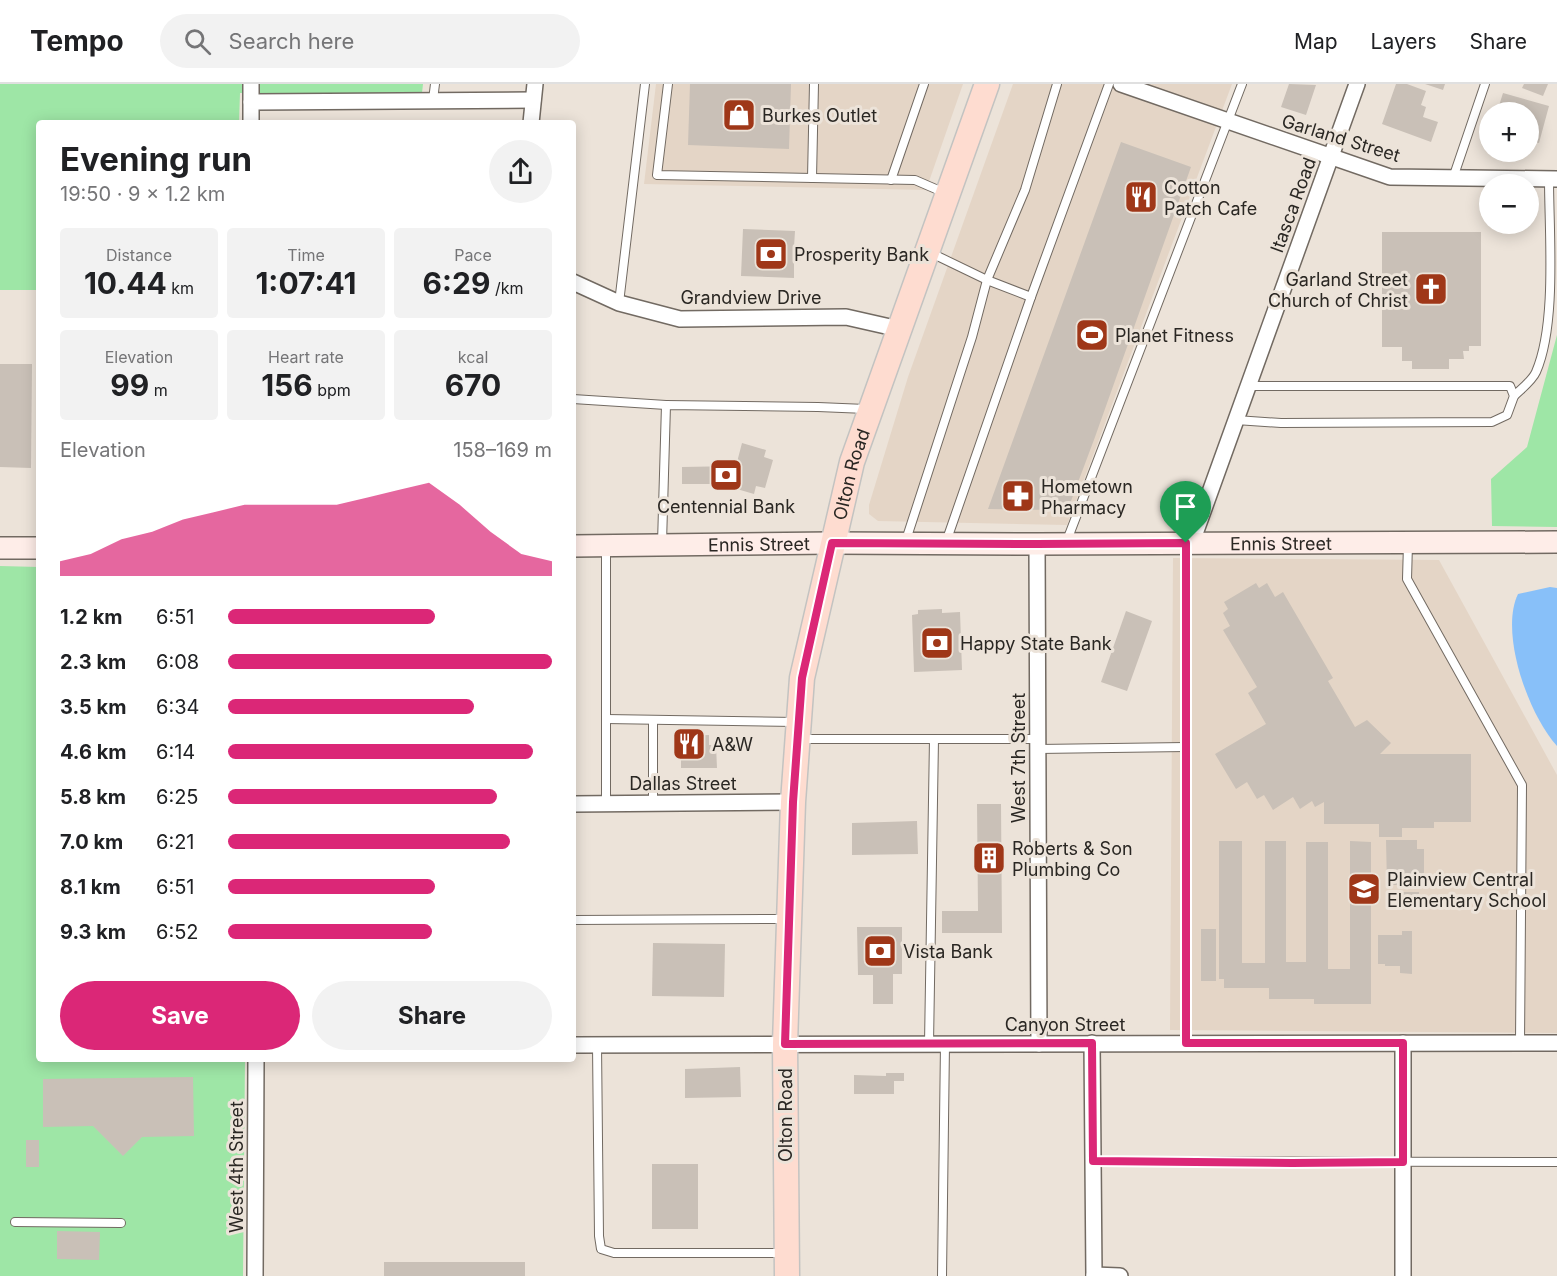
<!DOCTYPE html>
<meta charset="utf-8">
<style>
body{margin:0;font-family:Inter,sans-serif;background:#f2f2f2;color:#202124;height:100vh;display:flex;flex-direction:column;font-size:22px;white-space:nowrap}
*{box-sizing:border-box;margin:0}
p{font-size:20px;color:#757577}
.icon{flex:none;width:33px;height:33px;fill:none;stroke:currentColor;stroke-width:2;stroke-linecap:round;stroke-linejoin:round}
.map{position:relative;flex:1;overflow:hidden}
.drawer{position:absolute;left:36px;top:36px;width:540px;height:942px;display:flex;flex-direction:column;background:#fff;border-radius:6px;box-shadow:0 3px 15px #0003}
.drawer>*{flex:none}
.controls{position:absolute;left:1479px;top:18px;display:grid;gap:12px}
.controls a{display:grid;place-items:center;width:60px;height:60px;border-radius:50%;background:#fff;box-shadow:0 3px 15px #0003;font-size:30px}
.pin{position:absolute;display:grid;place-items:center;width:51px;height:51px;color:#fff;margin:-62px -26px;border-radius:50% 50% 50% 0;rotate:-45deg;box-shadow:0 0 6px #0007}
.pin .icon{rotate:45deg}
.round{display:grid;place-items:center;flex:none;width:63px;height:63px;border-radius:32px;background:#f2f2f2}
.summary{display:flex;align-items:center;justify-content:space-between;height:102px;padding:0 24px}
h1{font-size:33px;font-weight:700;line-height:45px}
.metrics{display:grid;grid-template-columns:repeat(3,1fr);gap:9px;height:102px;padding:6px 24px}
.metrics div{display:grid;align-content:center;border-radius:6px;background:#f2f2f2;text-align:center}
.metrics b{font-size:30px;font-weight:700}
.metrics small{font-size:16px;font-weight:400}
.metrics p{font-size:16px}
.chart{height:168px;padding:12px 24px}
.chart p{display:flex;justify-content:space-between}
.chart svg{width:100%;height:108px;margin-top:6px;fill:#db2777;opacity:.7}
.button{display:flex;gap:12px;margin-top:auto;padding:12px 24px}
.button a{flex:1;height:69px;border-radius:36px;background:#db2777;color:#fff;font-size:24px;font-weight:700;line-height:69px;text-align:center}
.button a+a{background:#f2f2f2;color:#202124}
ul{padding:0 24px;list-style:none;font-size:20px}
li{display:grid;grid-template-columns:96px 72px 1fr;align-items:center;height:45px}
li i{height:15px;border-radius:8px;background:#db2777}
header{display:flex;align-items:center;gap:36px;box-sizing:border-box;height:84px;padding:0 30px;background:#fff;border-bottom:2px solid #e0e0e0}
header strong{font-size:28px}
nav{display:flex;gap:33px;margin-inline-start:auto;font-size:21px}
.search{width:420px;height:54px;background:#f2f2f2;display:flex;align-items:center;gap:15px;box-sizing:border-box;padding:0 21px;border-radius:33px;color:#757577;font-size:22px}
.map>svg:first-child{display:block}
.built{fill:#e4d5c6}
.green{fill:#9ee6a6}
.water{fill:#88c0f9}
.building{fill:#c9c0b7}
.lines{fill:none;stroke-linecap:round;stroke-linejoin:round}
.service-casing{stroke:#726a62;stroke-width:10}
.minor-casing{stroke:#726a62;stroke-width:18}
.secondary-casing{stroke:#726a62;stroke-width:24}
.primary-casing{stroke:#c3c3c1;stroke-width:27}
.service{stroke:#fff;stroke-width:8}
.minor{stroke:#fff;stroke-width:15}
.secondary{stroke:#feede8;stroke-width:21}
.primary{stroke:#fedcd0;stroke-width:24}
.route-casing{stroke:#fff;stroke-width:12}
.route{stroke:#db2777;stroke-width:8}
.labels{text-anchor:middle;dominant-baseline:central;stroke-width:6;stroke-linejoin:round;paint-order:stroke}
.poi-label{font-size:18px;fill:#2a2723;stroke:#ece3d9;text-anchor:start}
.street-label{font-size:18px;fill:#2a2723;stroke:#ece3d9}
</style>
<header>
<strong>Tempo</strong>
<div class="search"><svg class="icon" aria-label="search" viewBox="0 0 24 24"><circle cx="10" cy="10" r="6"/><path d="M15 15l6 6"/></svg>Search here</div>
<nav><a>Map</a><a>Layers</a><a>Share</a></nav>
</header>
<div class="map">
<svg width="1557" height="1192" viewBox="0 0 1557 1192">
<rect width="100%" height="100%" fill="#ece3d9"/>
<g class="built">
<polygon points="656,0 963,0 926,106 644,100"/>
<polygon points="1013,0 1232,0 1067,441 878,437 869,430 869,421 908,293"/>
<polygon points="1173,474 1439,476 1557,691 1557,949 1170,946"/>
</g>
<g class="green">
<polygon points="0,0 423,0 422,9 240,9 239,39 39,39 39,113 36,113 36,206 0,206"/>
<polygon points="1557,251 1557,443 1492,442 1491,395 1527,363"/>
<polygon points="0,482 39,483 39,975 245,975 243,1192 0,1192"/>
</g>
<path class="water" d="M1550,503L1557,504V662C1529,632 1499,549 1518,510Z"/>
<g class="building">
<polygon points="690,0 791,0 789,65 688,61"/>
<polygon points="1289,0 1316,1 1306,31 1281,23"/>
<polygon points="1396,0 1407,0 1426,7 1421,21 1426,23 1423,33 1438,38 1431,58 1382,40"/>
<polygon points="1425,0 1445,0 1443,6"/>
<polygon points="1524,0 1548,0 1543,12 1522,4"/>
<polygon points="1503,9 1549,22 1539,59 1528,56 1528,28 1497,28"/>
<polygon points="1121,58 1191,83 1095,353 1068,425 1056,420 1055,426 988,425"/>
<polygon points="743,145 795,147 794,163 801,163 800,178 794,178 794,194 741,192"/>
<polygon points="1382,148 1481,148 1481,262 1469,262 1469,267 1463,267 1464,275 1449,275 1449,285 1412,285 1412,277 1402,277 1402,263 1382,263"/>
<polygon points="0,280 32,280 31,384 0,383"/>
<polygon points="742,359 766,366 764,373 773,376 765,404 756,402 754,410 730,403 731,400 682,400 682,383 736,382"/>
<polygon points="1256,499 1259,504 1267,499 1275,513 1283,508 1333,594 1328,597 1355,643 1367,636 1391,659 1380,670 1471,670 1471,738 1434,738 1434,744 1402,744 1402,753 1379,753 1379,740 1324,740 1324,718 1315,723 1312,717 1300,725 1293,713 1273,726 1264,711 1257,715 1247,698 1236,705 1215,670 1266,640 1248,609 1257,603 1223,546 1230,542 1223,529 1228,525 1224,518"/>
<polygon points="942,525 942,529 960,528 962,586 914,588 912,531 918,530 918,526"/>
<polygon points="1126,527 1152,537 1127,607 1101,598"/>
<polygon points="709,651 709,661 716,661 717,684 681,684 681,652"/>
<polygon points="977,720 1001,720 1002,849 942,849 942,827 978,827"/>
<polygon points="917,737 918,770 852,771 852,739"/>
<polygon points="1386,756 1417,756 1417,765 1424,765 1424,791 1415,791 1415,801 1387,801"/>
<polygon points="1219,757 1242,757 1242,879 1265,879 1265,757 1286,757 1286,878 1306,878 1306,758 1328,758 1328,885 1350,885 1350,757 1371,758 1371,920 1314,920 1314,915 1269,915 1269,904 1224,904 1224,895 1219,895"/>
<polygon points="1393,808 1419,808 1418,821 1393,821"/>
<polygon points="857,843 902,843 902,890 893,890 893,920 873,920 873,891 858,891"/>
<rect x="1201" y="845" width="15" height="52"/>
<polygon points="1402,847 1412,847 1412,890 1400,889 1400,882 1385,882 1385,880 1378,880 1378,851 1402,851"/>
<polygon points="653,859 725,860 724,913 652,912"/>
<polygon points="740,983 741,1013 685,1014 685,985"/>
<polygon points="886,989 904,989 904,997 894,997 894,1010 854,1010 854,991 886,992"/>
<polygon points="193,993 194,1052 142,1053 123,1072 93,1042 43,1043 43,995"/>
<rect x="26" y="1056" width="13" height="27"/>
<rect x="652" y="1080" width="46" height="65"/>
<polygon points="57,1147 100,1148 99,1176 57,1175"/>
<rect x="384" y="1178" width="141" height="14"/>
</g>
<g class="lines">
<defs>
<g id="service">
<polyline points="668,0 657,91 915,96 945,109"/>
<polyline points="433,16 435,0"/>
<polyline points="812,94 814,0"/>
<polyline points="1453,94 1485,0"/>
<polyline points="891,96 924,0"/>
<polyline points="931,169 987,196 1031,213"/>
<polyline points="619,219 645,0"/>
<path d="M1514,312C1521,305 1532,297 1536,288C1557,240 1549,149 1549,95"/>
<polyline points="573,315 666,321"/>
<polyline points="1236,336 1281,339 1492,338 1507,331 1514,312 1510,302 1248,302"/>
<polyline points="906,456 972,253 987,196 1025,106 1057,0"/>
<polyline points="946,458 1031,213 1109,0"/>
<polyline points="662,459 666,321 818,323 866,325"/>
<polyline points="1066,459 1242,0"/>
<polyline points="1186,460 1186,959"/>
<polyline points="1408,460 1407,495 1522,701 1520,959"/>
<polyline points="606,463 606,719"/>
<polyline points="606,635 796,638"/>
<polyline points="802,655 1037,655"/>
<polyline points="1038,665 1186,663"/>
<polyline points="653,719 653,636"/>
<polyline points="573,836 787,835"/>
<polyline points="929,960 934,655"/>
<polyline points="597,961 599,1152 601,1165 614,1169 785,1169"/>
<polyline points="1093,1077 1557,1078"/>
<polyline points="15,1138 121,1139"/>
<polyline points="942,1192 945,960"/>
</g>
<g id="minor">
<polyline points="251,0 251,39"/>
<polyline points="1121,0 1390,93 1557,95"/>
<polyline points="251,18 533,16"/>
<polyline points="531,39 535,0"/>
<polyline points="573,198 619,219 680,235 846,233 899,245"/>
<polyline points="1192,458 1357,0"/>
<polyline points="1037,460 1039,960"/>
<polyline points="573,720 793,718"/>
<polyline points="1092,959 1094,1192"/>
<polyline points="573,961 1557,959"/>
<polyline points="1094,1191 1120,1192"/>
<polyline points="255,1192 256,975"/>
<polyline points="1403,1192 1403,959"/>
</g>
<g id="secondary">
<path id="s1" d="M573,462L832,459L1037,460L1557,458"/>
<polyline points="0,464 39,464"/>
</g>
<g id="primary">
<path id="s2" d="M787,1192L785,960L793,718L802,594L852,378L987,0"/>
</g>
</defs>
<use href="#service" class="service-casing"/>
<use href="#minor" class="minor-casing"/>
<use href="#secondary" class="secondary-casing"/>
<use href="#primary" class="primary-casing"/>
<use href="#service" class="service"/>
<use href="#minor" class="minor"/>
<use href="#secondary" class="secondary"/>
<use href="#primary" class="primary"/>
</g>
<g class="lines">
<defs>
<polygon id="route" points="832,459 1037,460 1186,459 1186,959 1403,959 1403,1078 1292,1079 1093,1077 1092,959 785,960 793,718 802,594"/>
</defs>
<use href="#route" class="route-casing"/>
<use href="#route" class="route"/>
</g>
<defs>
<symbol id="shop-square" viewBox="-11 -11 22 22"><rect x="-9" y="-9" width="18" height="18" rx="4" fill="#9f3718" stroke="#ece3d9"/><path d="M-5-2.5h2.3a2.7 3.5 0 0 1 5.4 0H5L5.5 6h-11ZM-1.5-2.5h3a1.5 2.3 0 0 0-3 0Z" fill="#fff"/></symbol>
<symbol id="restaurant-square" viewBox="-11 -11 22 22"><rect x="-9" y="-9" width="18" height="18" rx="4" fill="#9f3718" stroke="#ece3d9"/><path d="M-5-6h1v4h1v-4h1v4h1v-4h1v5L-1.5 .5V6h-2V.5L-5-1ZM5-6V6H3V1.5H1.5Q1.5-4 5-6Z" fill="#fff"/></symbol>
<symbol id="bank-square" viewBox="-11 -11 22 22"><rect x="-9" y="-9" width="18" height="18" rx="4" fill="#9f3718" stroke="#ece3d9"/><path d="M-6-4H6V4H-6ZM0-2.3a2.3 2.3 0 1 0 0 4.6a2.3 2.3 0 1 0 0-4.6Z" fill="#fff"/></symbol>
<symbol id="church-square" viewBox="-11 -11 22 22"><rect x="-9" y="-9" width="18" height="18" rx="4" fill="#9f3718" stroke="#ece3d9"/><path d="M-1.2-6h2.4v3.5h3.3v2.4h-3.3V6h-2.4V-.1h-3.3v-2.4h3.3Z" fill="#fff"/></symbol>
<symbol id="stadium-square" viewBox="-11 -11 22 22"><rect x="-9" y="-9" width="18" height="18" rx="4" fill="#9f3718" stroke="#ece3d9"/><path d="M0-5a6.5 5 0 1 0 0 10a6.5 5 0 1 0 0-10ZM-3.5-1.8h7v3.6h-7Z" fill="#fff"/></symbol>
<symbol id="pharmacy-square" viewBox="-11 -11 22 22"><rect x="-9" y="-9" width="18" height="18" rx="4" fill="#9f3718" stroke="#ece3d9"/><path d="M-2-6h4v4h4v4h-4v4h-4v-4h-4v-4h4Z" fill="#fff"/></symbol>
<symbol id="building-square" viewBox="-11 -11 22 22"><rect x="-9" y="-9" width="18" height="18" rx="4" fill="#9f3718" stroke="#ece3d9"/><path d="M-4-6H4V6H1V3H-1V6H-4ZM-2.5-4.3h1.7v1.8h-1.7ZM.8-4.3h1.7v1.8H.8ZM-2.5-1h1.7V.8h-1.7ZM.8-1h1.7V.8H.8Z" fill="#fff"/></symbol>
<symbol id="school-square" viewBox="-11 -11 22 22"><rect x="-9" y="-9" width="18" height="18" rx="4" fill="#9f3718" stroke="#ece3d9"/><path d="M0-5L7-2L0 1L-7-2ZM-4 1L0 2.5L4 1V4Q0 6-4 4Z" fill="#fff"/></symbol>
</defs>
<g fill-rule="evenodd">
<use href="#shop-square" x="720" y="12" width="38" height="38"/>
<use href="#restaurant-square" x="1122" y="94" width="38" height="38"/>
<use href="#bank-square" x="752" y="151" width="38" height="38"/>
<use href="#church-square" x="1412" y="186" width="38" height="38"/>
<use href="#stadium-square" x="1073" y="232" width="38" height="38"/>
<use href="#bank-square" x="707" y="372" width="38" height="38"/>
<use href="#pharmacy-square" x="999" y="393" width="38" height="38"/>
<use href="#bank-square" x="918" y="540" width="38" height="38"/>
<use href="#restaurant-square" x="670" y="641" width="38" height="38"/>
<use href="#building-square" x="970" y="755" width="38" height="38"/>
<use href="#school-square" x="1345" y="786" width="38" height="38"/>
<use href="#bank-square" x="861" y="848" width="38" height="38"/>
</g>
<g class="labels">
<g class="poi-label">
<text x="762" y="31">Burkes Outlet</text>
<text x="1164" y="103">Cotton<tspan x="1164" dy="21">Patch Cafe</tspan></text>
<text x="794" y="170">Prosperity Bank</text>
<text x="1408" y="195" text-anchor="end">Garland Street<tspan x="1408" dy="21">Church of Christ</tspan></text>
<text x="1115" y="251">Planet Fitness</text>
<text x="1041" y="402">Hometown<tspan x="1041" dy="21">Pharmacy</tspan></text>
<text x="726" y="422" text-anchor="middle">Centennial Bank</text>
<text x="960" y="559">Happy State Bank</text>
<text x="712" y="660">A&amp;W</text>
<text x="1012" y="764">Roberts &amp; Son<tspan x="1012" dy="21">Plumbing Co</tspan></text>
<text x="1387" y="795">Plainview Central<tspan x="1387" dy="21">Elementary School</tspan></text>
<text x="903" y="867">Vista Bank</text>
</g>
<g class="street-label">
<text transform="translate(1341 54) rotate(17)">Garland Street</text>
<text transform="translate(1293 121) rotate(-70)">Itasca Road</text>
<text x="751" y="213">Grandview Drive</text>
<text stroke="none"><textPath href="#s2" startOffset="808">Olton Road</textPath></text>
<text stroke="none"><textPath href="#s1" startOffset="708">Ennis Street</textPath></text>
<text stroke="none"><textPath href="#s1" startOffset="186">Ennis Street</textPath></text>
<text transform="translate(1018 674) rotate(-90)">West 7th Street</text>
<text x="683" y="699">Dallas Street</text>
<text x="1065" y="940">Canyon Street</text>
<text transform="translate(785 1031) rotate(-90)">Olton Road</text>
<text transform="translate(236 1083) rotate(-90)">West 4th Street</text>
</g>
</g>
</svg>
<div class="controls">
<a>+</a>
<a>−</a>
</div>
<div class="pin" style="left:1186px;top:459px;background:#1e9e55"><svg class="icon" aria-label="arrive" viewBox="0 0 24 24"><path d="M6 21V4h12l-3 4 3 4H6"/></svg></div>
<section class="drawer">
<div class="summary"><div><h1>Evening run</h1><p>19:50 · 9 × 1.2 km</p></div><a class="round"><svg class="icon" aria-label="share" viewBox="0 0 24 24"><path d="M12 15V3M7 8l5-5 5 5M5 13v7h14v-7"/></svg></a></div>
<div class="metrics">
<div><p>Distance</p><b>10.44<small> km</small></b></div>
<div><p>Time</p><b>1:07:41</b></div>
<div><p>Pace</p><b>6:29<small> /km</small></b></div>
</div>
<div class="metrics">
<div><p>Elevation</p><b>99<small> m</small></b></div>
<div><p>Heart rate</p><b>156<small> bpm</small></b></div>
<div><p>kcal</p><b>670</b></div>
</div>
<div class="chart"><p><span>Elevation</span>158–169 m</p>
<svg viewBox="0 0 160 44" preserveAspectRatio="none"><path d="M0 44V38L10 35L20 29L30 26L40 21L50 18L60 15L70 15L80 15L90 15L100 12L110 9L120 6L130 15L140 26L150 35L160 38V44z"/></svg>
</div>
<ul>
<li><b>1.2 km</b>6:51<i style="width:64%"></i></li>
<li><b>2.3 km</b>6:08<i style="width:100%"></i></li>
<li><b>3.5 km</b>6:34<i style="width:76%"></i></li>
<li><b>4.6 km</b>6:14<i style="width:94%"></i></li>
<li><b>5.8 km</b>6:25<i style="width:83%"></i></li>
<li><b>7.0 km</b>6:21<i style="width:87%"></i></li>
<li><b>8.1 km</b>6:51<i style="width:64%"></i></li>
<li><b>9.3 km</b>6:52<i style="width:63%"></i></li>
</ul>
<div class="button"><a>Save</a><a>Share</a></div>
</section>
</div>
